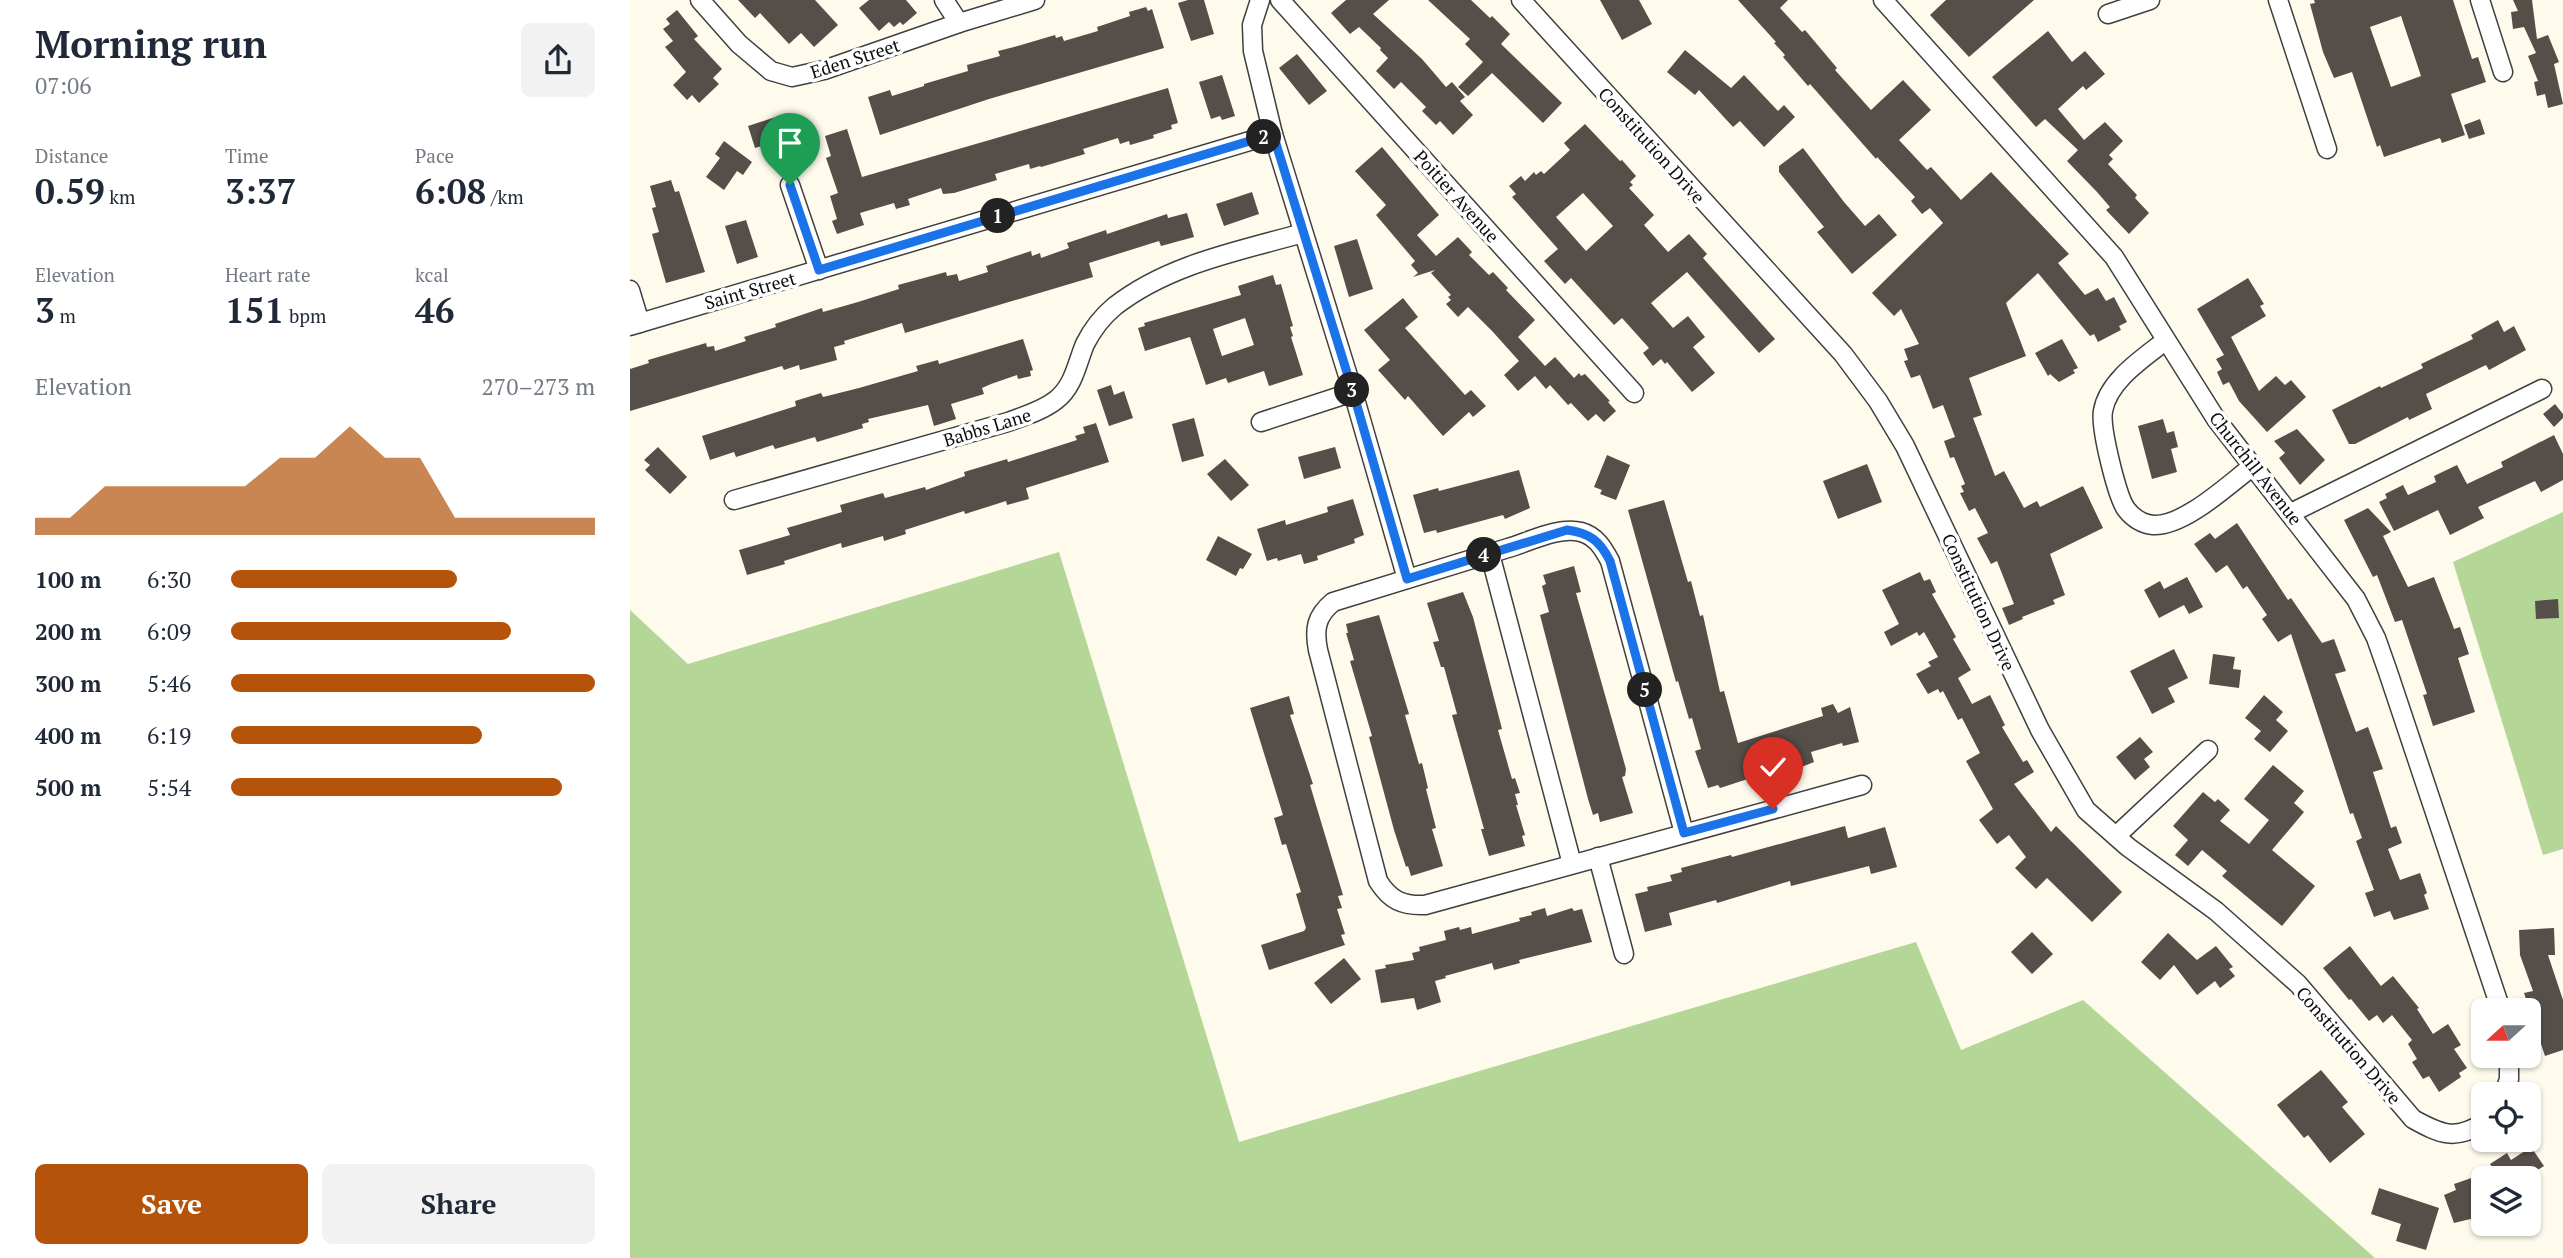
<!DOCTYPE html>
<meta charset="utf-8">
<style>
body{margin:0;font-family:"PT Serif",serif;background:#f2f2f3;color:#1f2937;height:100vh;display:flex;flex-direction:column;font-size:26px;white-space:nowrap}
*{box-sizing:border-box;margin:0}
p{font-size:23px;color:#747a83}
.icon{flex:none;width:38px;height:38px;fill:none;stroke:currentColor;stroke-width:2;stroke-linecap:round;stroke-linejoin:round}
.map{position:relative;flex:1;overflow:hidden}
.sheet{display:flex;flex-direction:column;background:#fff;width:630px}
.sheet>*{flex:none}
.needle{width:46px;rotate:249deg}
.buttons{position:absolute;left:1841px;top:998px;display:grid;gap:14px}
.buttons a{display:grid;place-items:center;width:70px;height:70px;border-radius:10px;background:#fff;box-shadow:0 2px 5px #0004;font-size:35px}
.pin{position:absolute;display:grid;place-items:center;width:60px;height:60px;color:#fff;margin:-72px -30px;border-radius:50% 50% 50% 0;rotate:-45deg;box-shadow:0 0 7px #0007}
.pin .icon{rotate:45deg}
.km{position:absolute;width:35px;height:35px;margin:-18px;border-radius:50%;background:#222;color:#fff;font-size:19px;line-height:35px;text-align:center}
.round{display:grid;place-items:center;flex:none;width:74px;height:74px;border-radius:10px;background:#f2f2f3}
.headline{display:flex;align-items:center;justify-content:space-between;height:119px;padding:0 35px}
h1{font-size:38px;font-weight:800;line-height:52px}
.figures{display:grid;grid-template-columns:repeat(3,1fr);gap:10px;height:119px;padding:7px 35px}
.figures div{display:grid;align-content:center}
.figures b{font-size:35px;font-weight:800}
.figures small{font-size:19px;font-weight:400}
.figures p{font-size:19px}
.chart{height:196px;padding:14px 35px}
.chart p{display:flex;justify-content:space-between}
.chart svg{width:100%;height:126px;margin-top:7px;fill:#b45309;opacity:.7}
.action{display:flex;gap:14px;margin-top:auto;padding:14px 35px}
.action a{flex:1;height:80px;border-radius:10px;background:#b45309;color:#fff;font-size:28px;font-weight:800;line-height:80px;text-align:center}
.action a+a{background:#f2f2f3;color:#1f2937}
ul{padding:0 35px;list-style:none;font-size:23px}
li{display:grid;grid-template-columns:112px 84px 1fr;align-items:center;height:52px}
li i{height:18px;border-radius:9px;background:#b45309}
main{display:flex;flex:1;min-height:0}
.map>svg:first-child{display:block}
.forest{fill:#b4d798}
.building{fill:#554e49;fill-rule:evenodd}
.lines{fill:none;stroke-linecap:round;stroke-linejoin:round}
.minor-casing{stroke:#404040;stroke-width:21}
.minor{stroke:#fff;stroke-width:18}
.route-casing{stroke:#fff;stroke-width:14}
.route{stroke:#1a73e8;stroke-width:9}
.labels{text-anchor:middle;dominant-baseline:central;stroke-width:7;stroke-linejoin:round;paint-order:stroke}
.street-label{font-size:18px;fill:#0d0d0d;stroke:#fff}
</style>
<main>
<section class="sheet">
<div class="headline"><div><h1>Morning run</h1><p>07:06</p></div><a class="round"><svg class="icon" aria-label="share" viewBox="0 0 24 24"><path d="M12 15V3M7 8l5-5 5 5M5 13v7h14v-7"/></svg></a></div>
<div class="figures">
<div><p>Distance</p><b>0.59<small> km</small></b></div>
<div><p>Time</p><b>3:37</b></div>
<div><p>Pace</p><b>6:08<small> /km</small></b></div>
</div>
<div class="figures">
<div><p>Elevation</p><b>3<small> m</small></b></div>
<div><p>Heart rate</p><b>151<small> bpm</small></b></div>
<div><p>kcal</p><b>46</b></div>
</div>
<div class="chart"><p><span>Elevation</span>270–273 m</p>
<svg viewBox="0 0 160 44" preserveAspectRatio="none"><path d="M0 44V38L10 38L20 27L30 27L40 27L50 27L60 27L70 17L80 17L90 6L100 17L110 17L120 38L130 38L140 38L150 38L160 38V44z"/></svg>
</div>
<ul>
<li><b>100 m</b>6:30<i style="width:62%"></i></li>
<li><b>200 m</b>6:09<i style="width:77%"></i></li>
<li><b>300 m</b>5:46<i style="width:100%"></i></li>
<li><b>400 m</b>6:19<i style="width:69%"></i></li>
<li><b>500 m</b>5:54<i style="width:91%"></i></li>
</ul>
<div class="action"><a>Save</a><a>Share</a></div>
</section>
<div class="map">
<svg width="1933" height="1258" viewBox="0 0 1933 1258">
<rect width="100%" height="100%" fill="#fefbed"/>
<g class="forest">
<polygon points="1933,512 1933,849 1913,855 1823,562"/>
<polygon points="429,552 609,1142 1286,942 1331,1050 1453,1000 1745,1258 0,1258 0,610 58,664"/>
</g>
<g class="building">
<polygon points="108,0 185,0 208,25 184,47 171,33 159,44 130,13 125,18"/>
<polygon points="239,0 276,0 287,13 273,25 270,22 264,27 259,22 249,31 229,8"/>
<polygon points="558,0 574,0 584,34 561,41 548,3"/>
<polygon points="716,0 759,0 743,14 792,59 816,87 822,82 835,97 830,101 843,115 823,135 810,121 806,125 792,111 796,107 771,82 764,89 746,71 758,58 750,50 751,48 729,27 720,34 701,13"/>
<polygon points="798,0 841,0 860,18 862,16 880,34 871,44 932,103 913,123 862,73 838,96 828,87 853,62 835,44 840,39"/>
<polygon points="970,0 1009,0 1022,24 992,40"/>
<polygon points="1108,0 1158,0 1150,8 1172,32 1175,30 1207,68 1205,70 1241,110 1273,80 1301,110 1269,140 1297,170 1301,167 1331,200 1361,172 1439,254 1428,263 1455,295 1468,288 1476,301 1484,297 1497,322 1489,326 1491,330 1468,342 1464,334 1460,336 1408,273 1376,303 1396,356 1339,378 1352,415 1343,418 1365,476 1374,471 1394,508 1407,501 1410,507 1453,486 1473,528 1420,554 1435,595 1423,600 1425,604 1392,617 1393,619 1379,625 1372,608 1384,604 1367,561 1361,564 1347,538 1358,533 1345,508 1339,511 1330,493 1334,492 1331,486 1335,484 1324,457 1320,458 1314,441 1325,437 1313,405 1303,409 1290,375 1281,378 1274,361 1278,360 1274,349 1289,344 1271,309 1264,316 1242,293 1313,223 1300,208 1292,214 1281,201 1285,197 1247,157 1246,159 1180,84 1178,86 1153,57 1155,55 1144,43 1146,42"/>
<polygon points="1316,0 1404,0 1339,57 1300,15"/>
<path d="M1684,0H1823L1842,59L1848,57L1856,82L1821,94L1835,135L1812,143L1810,138L1754,157L1750,145L1747,147L1722,72L1704,78L1693,52L1680,4L1685,3ZM1771,16L1791,76L1761,87L1740,27Z"/>
<polygon points="1883,0 1902,0 1907,39 1918,35 1929,62 1924,64 1933,104 1918,108 1915,94 1907,96 1904,82 1908,81 1898,56 1906,53 1894,27 1883,29 1881,12 1888,11"/>
<polygon points="516,7 518,11 522,9 534,48 359,99 250,135 238,97 260,90 262,96 294,86 294,84 338,71 337,65 370,56 368,51 384,47 425,35 426,38 432,36 434,41 468,31 467,27 500,16 499,12"/>
<polygon points="47,10 68,36 64,39 92,69 83,78 89,84 69,103 62,95 57,100 43,85 56,72 35,47 43,41 33,29 40,24 36,19"/>
<polygon points="1418,31 1442,62 1455,51 1475,74 1456,90 1453,86 1428,109 1454,140 1475,122 1493,141 1479,155 1483,159 1478,164 1507,195 1505,198 1519,213 1499,234 1476,210 1480,207 1467,192 1437,161 1448,150 1415,119 1406,127 1362,77"/>
<polygon points="1055,50 1101,88 1114,75 1148,111 1154,105 1165,117 1134,147 1110,121 1103,127 1069,90 1065,95 1037,72"/>
<polygon points="667,54 697,91 679,105 649,68"/>
<polygon points="592,75 605,116 592,120 590,116 581,119 569,82"/>
<polygon points="538,88 548,123 541,125 542,129 523,135 524,138 500,145 499,141 490,144 488,138 453,149 455,154 411,167 410,166 400,169 399,164 365,174 367,180 324,193 313,194 311,188 278,199 280,205 266,209 264,203 230,213 234,225 207,234 202,221 207,219 200,196 208,193 196,158 201,156 195,136 217,129 232,177"/>
<polygon points="158,113 135,145 125,148 118,126"/>
<polygon points="1850,119 1855,134 1839,139 1834,125"/>
<path d="M955,124L990,161L992,160L1006,176L1000,182L1003,185L999,188L1024,215L1014,225L1038,252L1059,234L1077,254L1073,258L1145,339L1129,353L1057,272L1021,303L1043,328L1058,316L1075,337L1063,347L1085,373L1062,392L1037,362L1035,364L1031,359L1023,366L1013,353L1019,348L992,318L984,325L941,278L935,284L914,261L928,249L882,197L886,194L879,186L891,176L895,181L904,172L906,175L911,171L914,174L940,150L934,143ZM953,193L983,226L956,251L926,217Z"/>
<polygon points="94,141 122,162 113,175 107,171 94,190 76,177 90,158 85,154"/>
<polygon points="752,147 809,215 787,235 806,256 828,237 842,252 839,255 859,275 863,272 878,288 876,290 905,320 888,337 915,366 925,357 944,378 949,373 951,376 955,374 980,401 978,402 986,411 974,422 966,414 958,421 941,403 938,405 920,385 916,389 905,376 888,391 874,375 889,361 863,332 838,307 828,317 816,304 821,300 818,297 821,295 801,273 805,270 783,277 788,273 781,265 785,261 746,215 756,205 725,171"/>
<polygon points="1173,148 1214,202 1235,226 1249,214 1267,235 1222,274 1187,232 1194,227 1149,172 1149,166"/>
<polygon points="41,180 45,192 49,191 75,272 36,283 22,234 29,232 22,208 26,207 20,186"/>
<polygon points="622,192 629,214 594,226 586,204"/>
<polygon points="557,213 564,237 531,246 529,241 459,263 463,277 275,333 272,323 214,341 215,344 204,347 207,360 170,370 169,365 154,370 152,366 0,411 0,369 19,363 18,360 76,343 77,347 84,346 85,351 116,341 114,337 146,327 145,324 192,308 193,312 228,302 269,289 268,285 316,272 317,276 327,274 329,281 358,272 356,266 401,251 402,256 410,253 411,258 439,248 437,243 476,230 477,234 537,214 538,218"/>
<polygon points="116,220 128,257 107,264 95,226"/>
<polygon points="727,239 743,289 719,297 704,246"/>
<path d="M643,275L646,285L651,284L663,326L660,327L663,336L661,337L673,375L639,386L634,371L598,383L596,378L576,385L560,337L515,351L508,328L515,326L514,323L611,295L608,286ZM615,318L624,345L592,356L583,329Z"/>
<polygon points="1618,278 1634,304 1630,306 1636,316 1601,337 1629,391 1646,376 1655,385 1661,380 1676,397 1637,432 1609,401 1599,382 1593,385 1587,372 1592,369 1586,359 1594,355 1567,309"/>
<polygon points="773,298 788,317 775,328 835,395 841,390 856,406 843,417 839,412 813,436 778,396 775,400 748,370 760,360 734,330"/>
<polygon points="1868,320 1874,332 1884,326 1896,350 1859,370 1856,365 1796,394 1802,409 1779,420 1778,417 1725,444 1719,444 1702,410 1750,386 1751,388 1793,368 1791,364 1843,339 1841,335"/>
<polygon points="393,339 403,370 400,371 401,376 388,379 387,375 361,384 352,388 354,394 321,404 326,419 304,426 298,405 238,419 239,422 232,424 233,428 187,442 185,437 145,449 143,445 106,457 104,452 80,460 72,436 166,406 165,401 191,393 193,397 229,388 288,371 286,366 308,360 309,364"/>
<polygon points="1432,339 1448,368 1443,370 1445,373 1429,382 1420,374 1418,376 1405,353"/>
<polygon points="481,385 484,395 494,391 503,418 479,426 467,390"/>
<polygon points="1925,404 1933,414 1933,418 1924,427 1913,414"/>
<polygon points="564,418 574,456 552,462 542,424"/>
<polygon points="1533,419 1537,433 1544,431 1548,447 1541,449 1547,472 1522,479 1508,426"/>
<polygon points="466,423 479,462 396,488 399,499 377,505 376,501 335,514 334,511 275,530 276,534 254,541 253,536 212,548 211,543 154,561 155,564 117,575 109,550 160,535 157,528 212,512 210,505 253,493 255,498 295,487 296,490 335,476 334,472 377,459 378,462 447,440 445,436 455,433 453,427"/>
<polygon points="1667,429 1695,460 1670,485 1649,458 1655,453 1644,441"/>
<polygon points="1924,435 1933,454 1933,480 1911,492 1905,481 1848,507 1854,518 1820,535 1808,510 1764,531 1749,502 1757,498 1755,494 1773,485 1778,495 1806,482 1804,476 1827,465 1837,484 1873,467 1871,462"/>
<polygon points="28,447 57,477 40,494 15,470 20,465 14,460"/>
<polygon points="705,447 711,468 674,479 668,457"/>
<polygon points="977,455 1000,465 986,500 970,494 972,490 964,487"/>
<polygon points="595,459 619,485 601,501 577,474"/>
<polygon points="1237,464 1252,502 1208,519 1193,481"/>
<polygon points="889,470 900,508 875,519 873,515 807,533 806,530 794,533 783,495 808,488 809,491"/>
<polygon points="723,499 734,535 724,539 725,543 687,556 688,560 674,564 671,554 648,561 647,558 637,561 627,529 655,520 656,525 698,512 697,507"/>
<polygon points="1034,500 1058,582 1061,581 1070,616 1073,615 1090,692 1094,691 1108,743 1193,716 1191,708 1203,704 1208,713 1220,707 1229,742 1213,746 1212,743 1181,752 1184,762 1159,772 1158,770 1129,780 1127,776 1090,788 1088,785 1078,788 1065,751 1071,749 1062,718 1059,719 1048,681 1046,682 998,510"/>
<polygon points="1738,508 1761,532 1753,536 1778,587 1804,577 1823,626 1824,629 1830,627 1839,654 1828,658 1845,712 1803,726 1793,695 1797,694 1772,620 1765,622 1747,575 1743,577 1714,520"/>
<polygon points="1607,523 1658,600 1661,598 1692,643 1704,639 1716,671 1705,674 1726,732 1738,727 1753,769 1743,772 1761,828 1766,826 1772,843 1758,849 1770,880 1790,873 1797,893 1794,895 1799,909 1764,920 1760,911 1744,917 1735,893 1744,890 1726,841 1732,838 1723,813 1720,814 1661,634 1648,642 1632,619 1637,615 1617,586 1613,589 1597,565 1586,573 1564,544 1580,533 1585,539"/>
<polygon points="588,536 622,554 613,569 610,568 606,576 576,560"/>
<polygon points="944,566 951,592 946,593 996,769 995,776 992,777 1003,813 970,822 968,813 963,815 958,799 910,615 919,612 912,586 916,584 913,575"/>
<polygon points="1290,572 1294,581 1300,579 1306,592 1302,594 1326,637 1323,639 1341,670 1328,678 1342,704 1360,695 1375,725 1372,727 1393,762 1397,760 1404,772 1384,784 1421,832 1426,826 1492,892 1462,922 1417,878 1406,889 1385,868 1396,857 1379,835 1367,844 1349,820 1363,809 1336,761 1350,753 1332,718 1328,720 1313,691 1310,693 1308,689 1298,694 1286,674 1301,666 1298,662 1308,657 1294,632 1289,636 1287,632 1261,646 1254,632 1269,624 1252,590"/>
<polygon points="1557,577 1573,607 1559,614 1554,605 1529,618 1514,590 1530,581 1534,589"/>
<polygon points="833,592 843,617 872,729 868,730 882,779 885,778 890,793 885,794 888,805 886,805 895,835 892,836 895,846 859,856 851,829 854,829 822,715 827,714 814,667 811,667 803,642 809,641 797,603"/>
<polygon points="1928,599 1929,618 1906,619 1905,601"/>
<polygon points="749,615 779,714 775,715 789,764 792,763 798,788 796,789 806,828 802,829 813,866 781,876 778,866 776,867 764,830 739,737 742,736 720,661 724,660 716,633 718,633 716,624"/>
<polygon points="1544,649 1558,678 1538,688 1545,702 1522,714 1500,671"/>
<polygon points="1583,654 1605,657 1603,669 1611,670 1609,688 1579,684"/>
<polygon points="1634,695 1653,712 1646,720 1658,731 1640,752 1624,739 1631,731 1615,718"/>
<polygon points="659,696 664,714 660,715 683,784 680,785 713,895 708,896 712,908 707,909 715,934 711,935 715,945 639,970 631,945 674,931 676,928 666,894 671,892 656,844 652,845 644,818 653,815 620,708"/>
<polygon points="1510,737 1523,752 1514,759 1520,767 1505,780 1486,757"/>
<polygon points="1643,765 1674,791 1664,803 1674,812 1642,850 1685,886 1652,926 1592,876 1597,871 1572,850 1558,866 1545,855 1558,840 1543,826 1573,792 1585,802 1588,799 1600,810 1590,821 1619,844 1639,820 1614,799"/>
<polygon points="1215,826 1218,838 1255,827 1267,867 1241,874 1239,866 1161,886 1160,881 1087,903 1086,900 1039,913 1042,925 1015,932 1005,894 1018,891 1017,887 1042,881 1040,875 1052,872 1051,868 1101,855 1102,857"/>
<polygon points="915,908 917,916 942,908 944,911 952,909 962,942 889,960 890,963 864,970 862,963 815,976 816,978 805,981 811,1002 787,1010 784,998 751,1003 745,970 756,968 755,965 784,960 782,953 790,951 789,947 816,940 814,931 829,927 830,930 841,927 842,934 890,921 889,918 902,915 901,912"/>
<polygon points="1924,928 1925,955 1918,955 1933,1000 1933,1050 1915,1056 1894,993 1903,991 1890,955 1889,930"/>
<polygon points="1402,932 1423,954 1402,974 1381,952"/>
<polygon points="1538,933 1567,960 1586,946 1603,967 1599,969 1605,976 1590,988 1585,981 1567,995 1544,965 1530,980 1511,962"/>
<polygon points="1720,946 1751,986 1763,976 1789,1008 1787,1009 1803,1034 1818,1024 1831,1045 1824,1049 1837,1068 1829,1073 1831,1077 1809,1092 1799,1076 1793,1079 1782,1062 1787,1059 1778,1044 1782,1040 1762,1015 1753,1023 1747,1015 1739,1021 1721,999 1719,1000 1693,968"/>
<polygon points="714,958 731,979 701,1004 684,983"/>
<polygon points="1691,1070 1718,1102 1712,1107 1735,1134 1700,1163 1678,1135 1674,1138 1647,1105"/>
<polygon points="1901,1147 1914,1166 1895,1178 1869,1178 1860,1164 1877,1153 1881,1160"/>
<polygon points="1853,1174 1853,1216 1824,1223 1814,1195 1826,1190 1824,1184"/>
<polygon points="1749,1188 1809,1208 1796,1250 1766,1241 1771,1224 1741,1214"/>
</g>
<g class="lines">
<defs>
<g id="minor">
<polyline points="70,0 109,44 141,71 162,77 194,70 329,23 405,0"/>
<polyline points="314,0 329,23"/>
<polyline points="630,0 622,25 623,51 643,134 723,392 777,579"/>
<polyline points="650,0 1004,393"/>
<path d="M891,0L1213,354L1248,401L1275,446L1410,730L1456,810L1498,847L1586,911L1668,984L1783,1119C1810,1134 1825,1141 1853,1123"/>
<polyline points="1253,0 1484,257 1586,419 1726,599 1746,638 1758,672 1871,1010"/>
<polyline points="1648,0 1697,149"/>
<polyline points="1850,0 1873,72"/>
<polyline points="1478,14 1520,0"/>
<polyline points="160,185 189,270"/>
<polyline points="0,290 10,323"/>
<polyline points="0,326 643,134"/>
<path d="M1535,341C1512,359 1478,381 1473,411C1470,428 1487,496 1496,509C1503,518 1513,524 1523,525C1554,527 1599,484 1623,466"/>
<polyline points="631,422 723,392"/>
<path d="M104,500L378,422C394,416 412,411 426,400C444,386 447,363 455,344C462,330 473,316 485,306C539,264 609,251 673,233"/>
<polyline points="1661,513 1912,389"/>
<polyline points="860,554 942,864"/>
<path d="M1054,833L980,561C973,548 966,536 951,532C929,526 899,542 878,548C820,566 762,584 703,602C686,616 684,629 688,650L748,881C760,900 772,906 795,905L1232,785"/>
<polyline points="1486,836 1578,750"/>
<polyline points="968,857 994,954"/>
<polyline points="1874,1094 1879,1079 1879,1055"/>
</g>
</defs>
<use href="#minor" class="minor-casing"/>
<use href="#minor" class="minor"/>
</g>
<g class="lines">
<defs>
<path id="route" d="M160,185L189,270L643,134L723,392L777,579L937,530C960,533 970,541 980,561L1054,833L1143,809"/>
</defs>
<use href="#route" class="route-casing"/>
<use href="#route" class="route"/>
</g>
<g class="labels">
<g class="street-label">
<text transform="translate(225 58) rotate(-18)">Eden Street</text>
<text transform="translate(1022 145) rotate(48)">Constitution Drive</text>
<text transform="translate(827 196) rotate(48)">Poitier Avenue</text>
<text transform="translate(120 290) rotate(-16)">Saint Street</text>
<text transform="translate(357 427) rotate(-17)">Babbs Lane</text>
<text transform="translate(1626 468) rotate(52)">Churchill Avenue</text>
<text transform="translate(1349 602) rotate(65)">Constitution Drive</text>
<text transform="translate(1719 1045) rotate(49)">Constitution Drive</text>
</g>
</g>
</svg>
<div class="buttons">
<a><svg class="needle" viewBox="-14 -14 28 28"><path d="M0-13l5 13h-10z" fill="#e53935"/><path d="M0 13l5-13h-10z" fill="#747a83"/></svg></a>
<a><svg class="icon" aria-label="locate" viewBox="0 0 24 24"><circle cx="12" cy="12" r="6"/><path d="M12 2v4M12 18v4M2 12h4M18 12h4"/></svg></a>
<a><svg class="icon" aria-label="layers" viewBox="0 0 24 24"><path d="M12 4l9 5-9 5-9-5zM3 14l9 5 9-5"/></svg></a>
</div>
<div class="pin" style="left:160px;top:185px;background:#1e9e55"><svg class="icon" aria-label="arrive" viewBox="0 0 24 24"><path d="M6 21V4h12l-3 4 3 4H6"/></svg></div>
<div class="pin" style="left:1143px;top:809px;background:#d93025"><svg class="icon" aria-label="check" viewBox="0 0 24 24"><path d="M5 12l5 5 9-10"/></svg></div>
<b class="km" style="left:368px;top:216px">1</b>
<b class="km" style="left:634px;top:137px">2</b>
<b class="km" style="left:722px;top:390px">3</b>
<b class="km" style="left:854px;top:555px">4</b>
<b class="km" style="left:1015px;top:690px">5</b>
</div>
</main>
